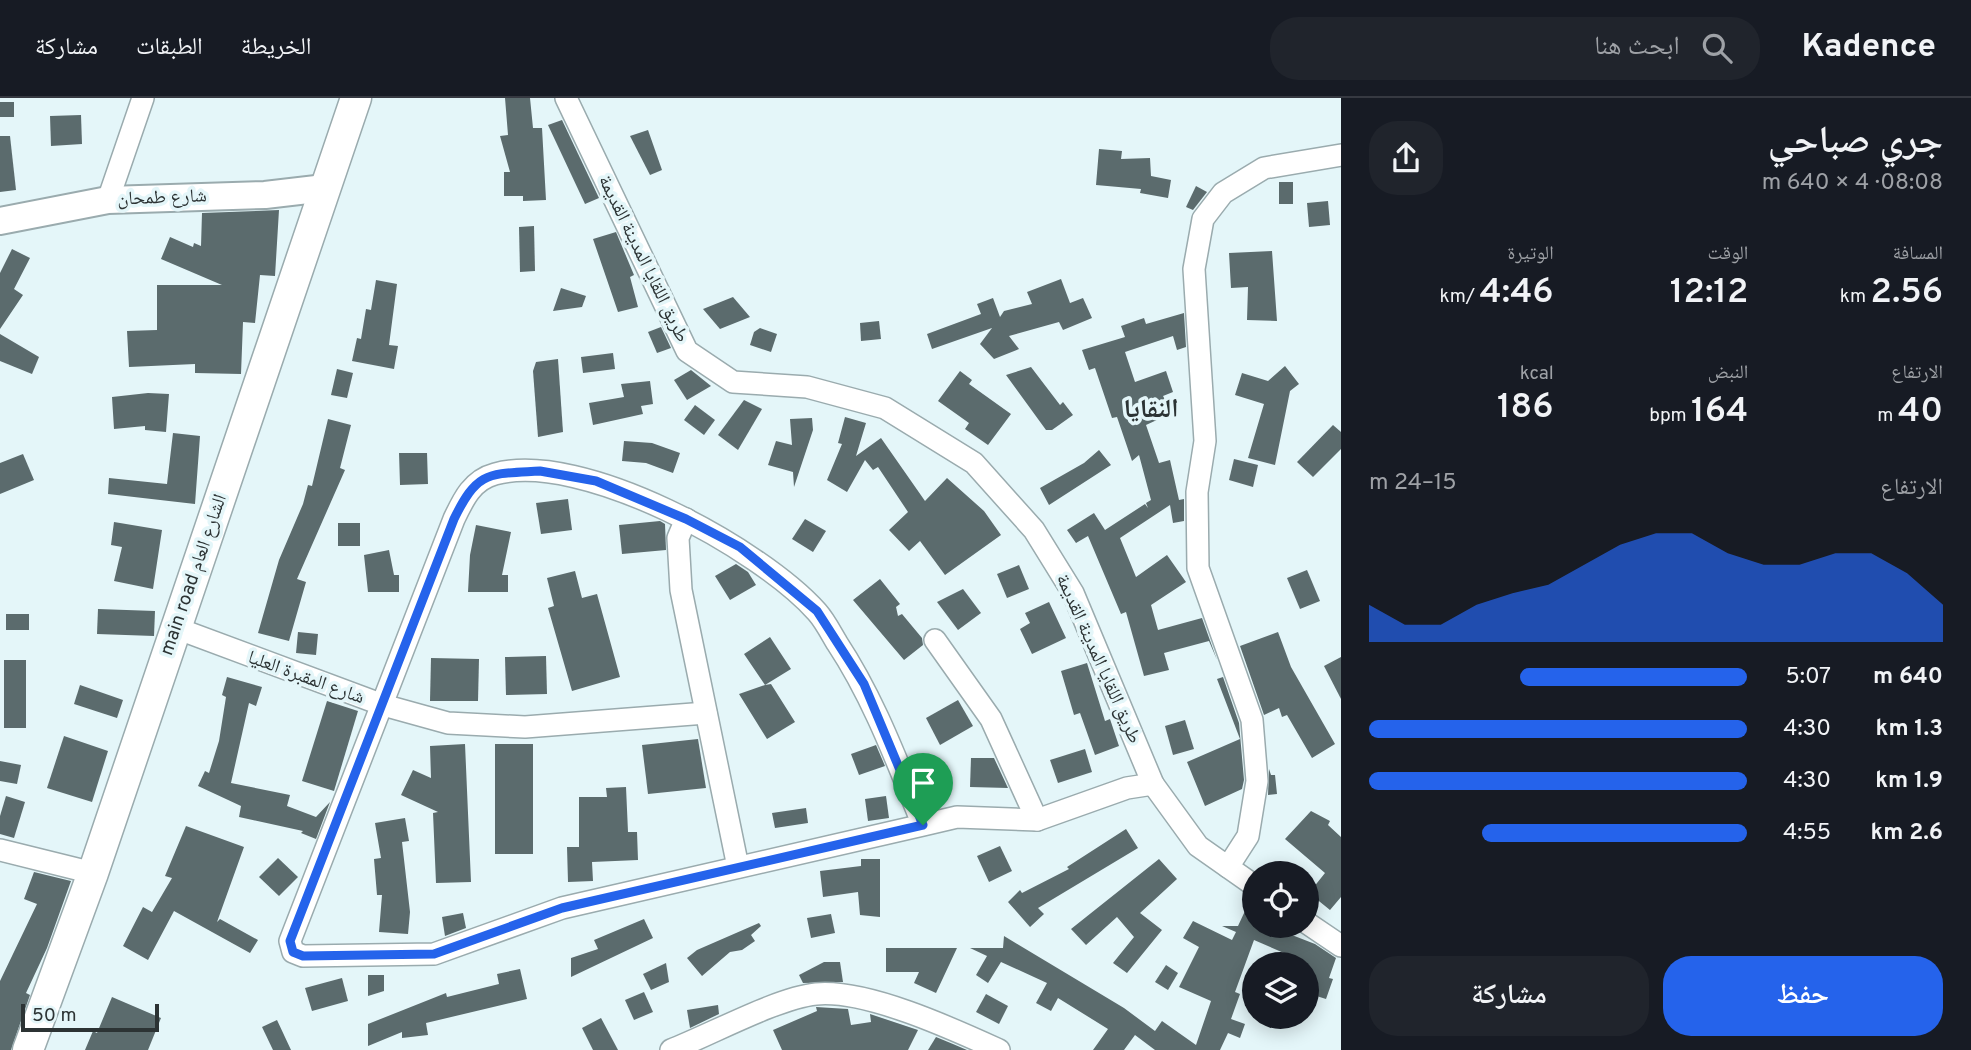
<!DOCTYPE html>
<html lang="ar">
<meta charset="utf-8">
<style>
body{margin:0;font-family:Overpass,"Noto Naskh Arabic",sans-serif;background:#20242c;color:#f1f3f6;direction:rtl;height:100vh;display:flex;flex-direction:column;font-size:26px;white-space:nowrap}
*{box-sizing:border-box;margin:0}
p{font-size:23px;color:#9ea1a6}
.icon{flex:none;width:38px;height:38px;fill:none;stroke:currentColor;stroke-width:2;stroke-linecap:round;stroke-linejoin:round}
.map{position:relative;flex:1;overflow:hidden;direction:ltr}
.side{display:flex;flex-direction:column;background:#171b24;width:630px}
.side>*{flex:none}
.controls{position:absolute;left:1242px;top:763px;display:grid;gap:14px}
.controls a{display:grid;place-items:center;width:77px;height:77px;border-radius:50%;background:#171b24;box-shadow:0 4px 18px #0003;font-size:35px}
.scale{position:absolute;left:21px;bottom:18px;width:138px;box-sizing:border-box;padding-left:7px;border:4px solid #2c3334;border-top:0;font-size:19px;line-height:24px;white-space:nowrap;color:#2c3334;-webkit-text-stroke:5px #e4f6f9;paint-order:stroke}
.pin{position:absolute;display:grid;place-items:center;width:60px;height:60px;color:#fff;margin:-72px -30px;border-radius:50% 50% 50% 0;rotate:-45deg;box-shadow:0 0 7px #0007}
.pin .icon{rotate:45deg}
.round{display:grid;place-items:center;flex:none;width:74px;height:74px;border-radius:28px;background:#20242c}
.head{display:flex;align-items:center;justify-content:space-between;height:119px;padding:0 28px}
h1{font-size:38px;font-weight:600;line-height:52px}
.figures{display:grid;grid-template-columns:repeat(3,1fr);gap:10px;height:119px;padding:7px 28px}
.figures div{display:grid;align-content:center}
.figures b{font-size:35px;font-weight:600}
.figures small{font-size:19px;font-weight:400}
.figures p{font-size:19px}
.chart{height:196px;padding:14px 28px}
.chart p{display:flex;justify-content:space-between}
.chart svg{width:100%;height:126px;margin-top:7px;fill:#2563eb;opacity:.7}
.button{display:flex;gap:14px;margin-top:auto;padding:14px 28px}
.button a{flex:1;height:80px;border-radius:28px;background:#2563eb;color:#fff;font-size:28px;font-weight:600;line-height:80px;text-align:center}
.button a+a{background:#20242c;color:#f1f3f6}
ul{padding:0 28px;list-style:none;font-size:23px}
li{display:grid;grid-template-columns:112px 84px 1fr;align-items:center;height:52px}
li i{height:18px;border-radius:9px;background:#2563eb}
header{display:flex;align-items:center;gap:42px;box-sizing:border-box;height:98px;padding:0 35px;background:#171b24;border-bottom:2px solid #363941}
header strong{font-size:33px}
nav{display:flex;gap:38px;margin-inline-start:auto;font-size:24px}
.search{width:490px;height:63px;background:#20242c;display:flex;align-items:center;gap:18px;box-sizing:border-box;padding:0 24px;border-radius:28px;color:#9ea1a6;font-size:26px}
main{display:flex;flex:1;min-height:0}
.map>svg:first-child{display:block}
.building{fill:#5b6b6d}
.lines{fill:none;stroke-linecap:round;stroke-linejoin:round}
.minor-casing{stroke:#9aabae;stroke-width:24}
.tertiary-casing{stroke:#9aabae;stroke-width:30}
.secondary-casing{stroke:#9aabae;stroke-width:33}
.minor{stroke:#fff;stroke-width:21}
.tertiary{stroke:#fff;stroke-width:26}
.secondary{stroke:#fff;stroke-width:30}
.route-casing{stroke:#fff;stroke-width:14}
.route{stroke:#2563eb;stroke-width:9}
.labels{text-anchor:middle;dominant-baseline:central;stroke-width:7;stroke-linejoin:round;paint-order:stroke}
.street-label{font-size:19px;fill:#2c3334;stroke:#e4f6f9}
.district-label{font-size:26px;font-weight:bold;fill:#2c3334;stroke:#e4f6f9}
</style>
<header>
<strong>Kadence</strong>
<div class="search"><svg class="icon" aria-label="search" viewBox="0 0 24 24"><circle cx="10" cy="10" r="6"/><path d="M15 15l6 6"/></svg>ابحث هنا</div>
<nav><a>الخريطة</a><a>الطبقات</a><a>مشاركة</a></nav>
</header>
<main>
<section class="side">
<div class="head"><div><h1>جري صباحي</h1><p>08:08 · 4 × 640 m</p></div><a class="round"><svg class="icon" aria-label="share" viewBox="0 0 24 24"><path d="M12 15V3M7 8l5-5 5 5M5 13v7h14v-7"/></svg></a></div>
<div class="figures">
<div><p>المسافة</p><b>2.56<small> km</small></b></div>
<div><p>الوقت</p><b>12:12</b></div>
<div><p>الوتيرة</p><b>4:46<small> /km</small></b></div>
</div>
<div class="figures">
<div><p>الارتفاع</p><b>40<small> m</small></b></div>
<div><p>النبض</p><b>164<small> bpm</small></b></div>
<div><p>kcal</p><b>186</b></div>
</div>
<div class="chart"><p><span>الارتفاع</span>15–24 m</p>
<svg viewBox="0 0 160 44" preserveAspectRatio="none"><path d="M0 44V31L10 38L20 38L30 31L40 27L50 24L60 17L70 10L80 6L90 6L100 13L110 17L120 17L130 13L140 13L150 20L160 31V44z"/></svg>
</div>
<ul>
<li><b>640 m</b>5:07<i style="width:60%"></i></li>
<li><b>1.3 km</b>4:30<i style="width:100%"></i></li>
<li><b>1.9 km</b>4:30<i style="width:100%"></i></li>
<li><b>2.6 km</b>4:55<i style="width:70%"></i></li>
</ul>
<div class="button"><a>حفظ</a><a>مشاركة</a></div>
</section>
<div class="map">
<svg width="1341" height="952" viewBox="0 0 1341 952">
<rect width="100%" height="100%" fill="#e4f6f9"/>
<g class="building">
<polygon points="505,0 530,0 533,30 542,30 546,102 523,103 523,98 504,98 504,74 510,74 500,38 508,37"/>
<rect x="0" y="4" width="14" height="15"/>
<polygon points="81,17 82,46 51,48 50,18"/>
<polygon points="562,22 599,100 585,106 548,27"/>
<polygon points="648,32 662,72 650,77 630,38"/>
<polygon points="0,38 10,38 16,92 0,94"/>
<polygon points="1099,51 1122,53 1121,61 1150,60 1151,78 1171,82 1168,100 1140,95 1141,91 1096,87"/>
<rect x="1279" y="84" width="14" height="22"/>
<polygon points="1196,88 1207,94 1193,112 1186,109"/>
<polygon points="1328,103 1330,127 1309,129 1307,105"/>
<polygon points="279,112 275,178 260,177 255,225 243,224 241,276 195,275 195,266 129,269 127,233 157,232 157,187 222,187 161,161 170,139 193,149 194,145 201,148 202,115"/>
<polygon points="534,128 535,173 520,174 519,129"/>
<polygon points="616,134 634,177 630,179 638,209 618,214 593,141"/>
<polygon points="12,151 30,160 14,191 23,197 0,231 0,175"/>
<polygon points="1272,153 1277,223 1247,222 1248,189 1231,190 1229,155"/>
<polygon points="1061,181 1070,205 1083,200 1092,220 1063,232 1059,224 1009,238 1019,251 994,261 980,246 992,230 932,251 927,236 981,216 977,206 993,200 1000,219 1004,213 1032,206 1027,194"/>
<polygon points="376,182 397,186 389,247 398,248 394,271 352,263 357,240 361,241 366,211 371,212"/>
<polygon points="561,190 586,198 582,209 553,213"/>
<polygon points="733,199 750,219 720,231 703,211"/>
<polygon points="1184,215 1186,249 1177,252 1173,238 1125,254 1135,284 1166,273 1173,294 1163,298 1172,315 1146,327 1159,365 1170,362 1179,402 1184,401 1184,423 1173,425 1170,407 1120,440 1136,479 1167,457 1186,484 1151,507 1158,532 1202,520 1217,562 1209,543 1164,555 1169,572 1144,578 1126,514 1121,516 1088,438 1076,445 1067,432 1094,415 1105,432 1145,406 1148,410 1146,405 1151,402 1139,357 1132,363 1117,319 1112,320 1095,270 1089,272 1082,252 1125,239 1121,228 1144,220 1146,226"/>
<polygon points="879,223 881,241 861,243 860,225"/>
<polygon points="661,229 671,250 657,255 648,234"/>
<polygon points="760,230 777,236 771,254 750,247 754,234"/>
<polygon points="0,236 39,259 32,276 0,263"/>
<polygon points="613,255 615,271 583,275 581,259"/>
<polygon points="558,261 563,334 538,339 533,273 536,264"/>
<polygon points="1285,268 1299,286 1290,293 1275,367 1248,360 1264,306 1235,297 1242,275 1268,283"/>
<polygon points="1031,269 1060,307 1063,304 1073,317 1052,332 1046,332 1006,277"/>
<polygon points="337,271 353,275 347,300 331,297"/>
<polygon points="691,272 711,288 687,302 674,282"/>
<polygon points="960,273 972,282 969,286 1011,316 988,347 965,331 969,325 938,303"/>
<polygon points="650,283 653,306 641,308 643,316 593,327 589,305 624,299 621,286"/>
<polygon points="148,295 169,296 166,334 145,332 145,328 114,331 112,299"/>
<polygon points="744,302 762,311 738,352 718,337"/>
<polygon points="695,307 715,322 704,337 684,322"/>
<polygon points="845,319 866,325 856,358 881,340 925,403 947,380 984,413 1001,437 945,477 920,443 909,453 889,432 908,414 878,369 873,372 865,362 847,394 827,382 842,346 838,345"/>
<polygon points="812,320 813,332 794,389 793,374 768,367 776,343 792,347 790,321"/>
<polygon points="328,321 351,327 340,370 345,372 297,481 306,484 289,543 258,535 279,462 303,406 308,387 312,388"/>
<polygon points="1333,327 1341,334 1341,351 1313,379 1297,364"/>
<polygon points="173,335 200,338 195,406 108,396 109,380 167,386"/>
<polygon points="624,343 652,345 680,355 673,375 646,365 622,363"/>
<polygon points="1099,352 1111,367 1049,407 1040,390 1084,365"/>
<polygon points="399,355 427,355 428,386 400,387"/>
<polygon points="23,356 34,382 0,396 0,365"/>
<polygon points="1234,361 1258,367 1253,389 1229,382"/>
<polygon points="568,401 572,432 541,436 536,405"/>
<polygon points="805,421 826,433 813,454 792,441"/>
<polygon points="660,423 665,426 666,452 622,456 619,427"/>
<polygon points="114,424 162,432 153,491 114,483 122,449 111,447"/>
<rect x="338" y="425" width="22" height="23"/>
<polygon points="476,427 511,434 502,477 508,477 508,494 468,494 470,457"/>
<polygon points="389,452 394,477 399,477 399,494 368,494 364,457"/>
<polygon points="736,466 748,474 756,487 730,502 715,478"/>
<polygon points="1019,467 1029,491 1007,500 997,476"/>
<polygon points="1307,472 1320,503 1300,511 1287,480"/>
<polygon points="575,473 582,500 597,496 620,579 572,593 548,510 554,508 547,480"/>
<polygon points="880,481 900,506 896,509 898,518 902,516 922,540 923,547 904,562 853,502"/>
<polygon points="963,491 981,515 958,532 937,504"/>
<polygon points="1049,504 1066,540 1032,556 1020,531 1030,525 1025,515"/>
<polygon points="98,511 155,513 154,538 97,536"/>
<rect x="6" y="516" width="23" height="16"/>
<polygon points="298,534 318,536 316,557 296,555"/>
<polygon points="1278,534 1291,569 1335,646 1312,660 1287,617 1282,619 1279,610 1264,617 1240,548"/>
<polygon points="770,539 791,571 765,587 771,586 795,624 767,641 739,596 765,587 744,556"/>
<polygon points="546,558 547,596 506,597 505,559"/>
<polygon points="1341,559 1341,601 1324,568"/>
<polygon points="431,560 479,561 478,603 430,603"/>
<rect x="4" y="562" width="22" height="68"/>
<polygon points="1087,565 1105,623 1110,621 1119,648 1095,657 1080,615 1074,617 1061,573"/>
<polygon points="227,579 262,589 256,608 249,605 231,685 290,697 287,708 316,719 330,704 316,741 301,735 303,733 239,719 241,708 198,688 205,673 209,675 219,643 226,599 222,597"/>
<polygon points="1223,579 1239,625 1244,682 1242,691 1205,708 1187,664 1240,641 1217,581"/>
<polygon points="80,587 123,602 117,620 74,606"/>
<polygon points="958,602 973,628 940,647 926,620"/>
<polygon points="327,603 358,613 334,693 302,683"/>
<polygon points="1185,622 1194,651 1173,657 1165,628"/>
<polygon points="64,638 108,653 92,704 47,690"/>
<polygon points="698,641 706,690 648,696 642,647"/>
<polygon points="465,646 471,784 436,785 433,715 438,714 401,697 413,672 431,680 430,648"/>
<rect x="495" y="646" width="38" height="110"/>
<polygon points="876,647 885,668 859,677 851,656"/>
<polygon points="1085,651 1092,674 1058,685 1050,662"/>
<polygon points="971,660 994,660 1008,690 970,689"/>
<polygon points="0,663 21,667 17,686 0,683"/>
<polygon points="1269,671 1271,677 1275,677 1277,696 1268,697"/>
<polygon points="626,689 628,734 637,734 638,762 592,764 593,783 568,784 567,749 579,749 579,699 607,699 606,690"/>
<polygon points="6,698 25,704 14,740 0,736 0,718"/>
<polygon points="886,698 889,720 868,723 865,701"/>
<polygon points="806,710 808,725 775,730 772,715"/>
<polygon points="1311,713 1330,723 1328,727 1341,739 1341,799 1330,812 1309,795 1325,775 1285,741"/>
<polygon points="405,720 409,743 402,744 410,814 408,836 379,834 382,797 377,797 374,761 381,760 375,725"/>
<polygon points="186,728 244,749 217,824 220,821 258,842 250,855 174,813 148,862 123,848 143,809 152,814 172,780 165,778"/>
<polygon points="1126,731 1138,750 1038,810 1044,816 1030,829 1008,804 1020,792 1022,795 1069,771 1067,769"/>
<polygon points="1000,748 1012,773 989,784 977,758"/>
<polygon points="278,760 298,779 279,798 259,779"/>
<polygon points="861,761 880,761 880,819 860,817 858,794 823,799 820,773 861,768"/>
<polygon points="1159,761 1177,781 1140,815 1162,832 1127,875 1113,865 1134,839 1117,819 1086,847 1071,831"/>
<polygon points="34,774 71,783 47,850 26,895 30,897 11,952 0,952 0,883 37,806 24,801"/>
<polygon points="1251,800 1255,801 1255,828 1269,828 1315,846 1336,860 1329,880 1333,881 1326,901 1307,895 1307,865 1254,842 1235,894 1240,896 1231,921 1245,926 1240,940 1228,935 1220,952 1155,952 1135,937 1124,952 1093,952 1108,931 1058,900 1051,913 1036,905 1047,885 1001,864 988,885 976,877 987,858 970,850 1003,850 1004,838 1124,910 1155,933 1162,923 1196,947 1211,903 1179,889 1199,849 1183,840 1193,823 1232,842 1236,834 1222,828 1238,828"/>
<polygon points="463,815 466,830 445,838 442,819"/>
<polygon points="831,816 835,835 811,840 807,820"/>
<polygon points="644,821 653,840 571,879 571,860 598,851 594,842"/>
<polygon points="759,825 761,828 751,837 755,843 742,852 730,854 702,878 687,860 697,852"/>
<polygon points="886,850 957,850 936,895 914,885 919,874 886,874"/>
<polygon points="824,864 840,864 843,884 803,885 799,877"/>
<polygon points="666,865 669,884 651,892 643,876"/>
<polygon points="1166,867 1178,875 1168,892 1155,884"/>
<polygon points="520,871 527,901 426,925 428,937 402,940 402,934 368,948 368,926 446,895 447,899 499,886 497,876"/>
<polygon points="368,877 384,877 384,893 368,898"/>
<polygon points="342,880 348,903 312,913 305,890"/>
<polygon points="644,894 653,914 634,922 625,902"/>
<polygon points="986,896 1008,908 999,926 976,914"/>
<polygon points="112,899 161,920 148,952 85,952 93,933 97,935"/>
<polygon points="718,907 719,916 690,930 687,912"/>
<polygon points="816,909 848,911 851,927 871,924 870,916 918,932 908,952 782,952 773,932 817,913"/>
<polygon points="601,920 618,952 593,952 582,930"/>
<polygon points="277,922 291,952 273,952 262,929"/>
<polygon points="936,939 953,946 967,952 928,952"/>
</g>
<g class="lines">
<defs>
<g id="minor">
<polyline points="566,0 687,253 733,284 807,289 885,310 974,365 1034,432 1073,495 1153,686 1198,748 1255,788"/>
<polyline points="108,102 143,0"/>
<polyline points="686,421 678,440 681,492 738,769"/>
<polyline points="176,530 383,607 448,625 525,629 706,615"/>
<polyline points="935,542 991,621 1037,722"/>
<path d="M923,727C897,664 874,601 837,545C831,535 825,523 817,514C760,450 581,352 495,376C472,382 463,402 454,421L290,843L293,854L303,858L434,856L562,810L923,727L957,719L1037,722L1127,690L1153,686"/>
<polyline points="0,752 93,775"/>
<polyline points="1228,769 1248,738 1257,683 1252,622 1198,470 1197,394 1205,343 1194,171 1203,121 1223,95 1264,70 1341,57"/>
<polyline points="1307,825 1341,848"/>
<path d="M671,952C710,937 777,900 816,896C866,891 953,931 999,952"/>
</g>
<polyline id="tertiary" points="0,123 108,102 265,97 325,90"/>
<polyline id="secondary" points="28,952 93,775 356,0"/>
</defs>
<use href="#minor" class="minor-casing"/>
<use href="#tertiary" class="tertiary-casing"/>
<use href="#secondary" class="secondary-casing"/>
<use href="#minor" class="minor"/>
<use href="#tertiary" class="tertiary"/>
<use href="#secondary" class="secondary"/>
</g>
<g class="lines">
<defs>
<path id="route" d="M540,373L596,383L686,421L740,449L817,513L864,586L923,727L562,810L434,856L303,858L293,854L290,843L454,421C478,372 488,376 540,373Z"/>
</defs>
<use href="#route" class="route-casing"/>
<use href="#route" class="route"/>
</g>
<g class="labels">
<g class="street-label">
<text transform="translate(162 100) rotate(-2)">شارع طمحان</text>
<text transform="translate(643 161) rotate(64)">طريق اللقايا المدينة القديمة</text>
<text transform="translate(194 477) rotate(-71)">main road الشارع العام</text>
<text transform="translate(1098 561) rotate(66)">طريق اللقايا المدينة القديمة</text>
<text transform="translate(306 580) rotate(20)">شارع المقبرة العليا</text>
</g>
<g class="district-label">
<text x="1151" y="312">النقايا</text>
</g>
</g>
</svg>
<div class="controls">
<a><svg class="icon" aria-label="locate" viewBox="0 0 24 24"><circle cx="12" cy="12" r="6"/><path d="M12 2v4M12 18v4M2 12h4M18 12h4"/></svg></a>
<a><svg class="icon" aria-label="layers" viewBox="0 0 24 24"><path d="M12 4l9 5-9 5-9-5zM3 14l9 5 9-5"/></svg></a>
</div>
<div class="scale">50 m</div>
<div class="pin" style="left:923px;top:727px;background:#1e9e55"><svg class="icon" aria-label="arrive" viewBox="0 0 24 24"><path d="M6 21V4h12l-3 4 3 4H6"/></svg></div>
</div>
</main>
